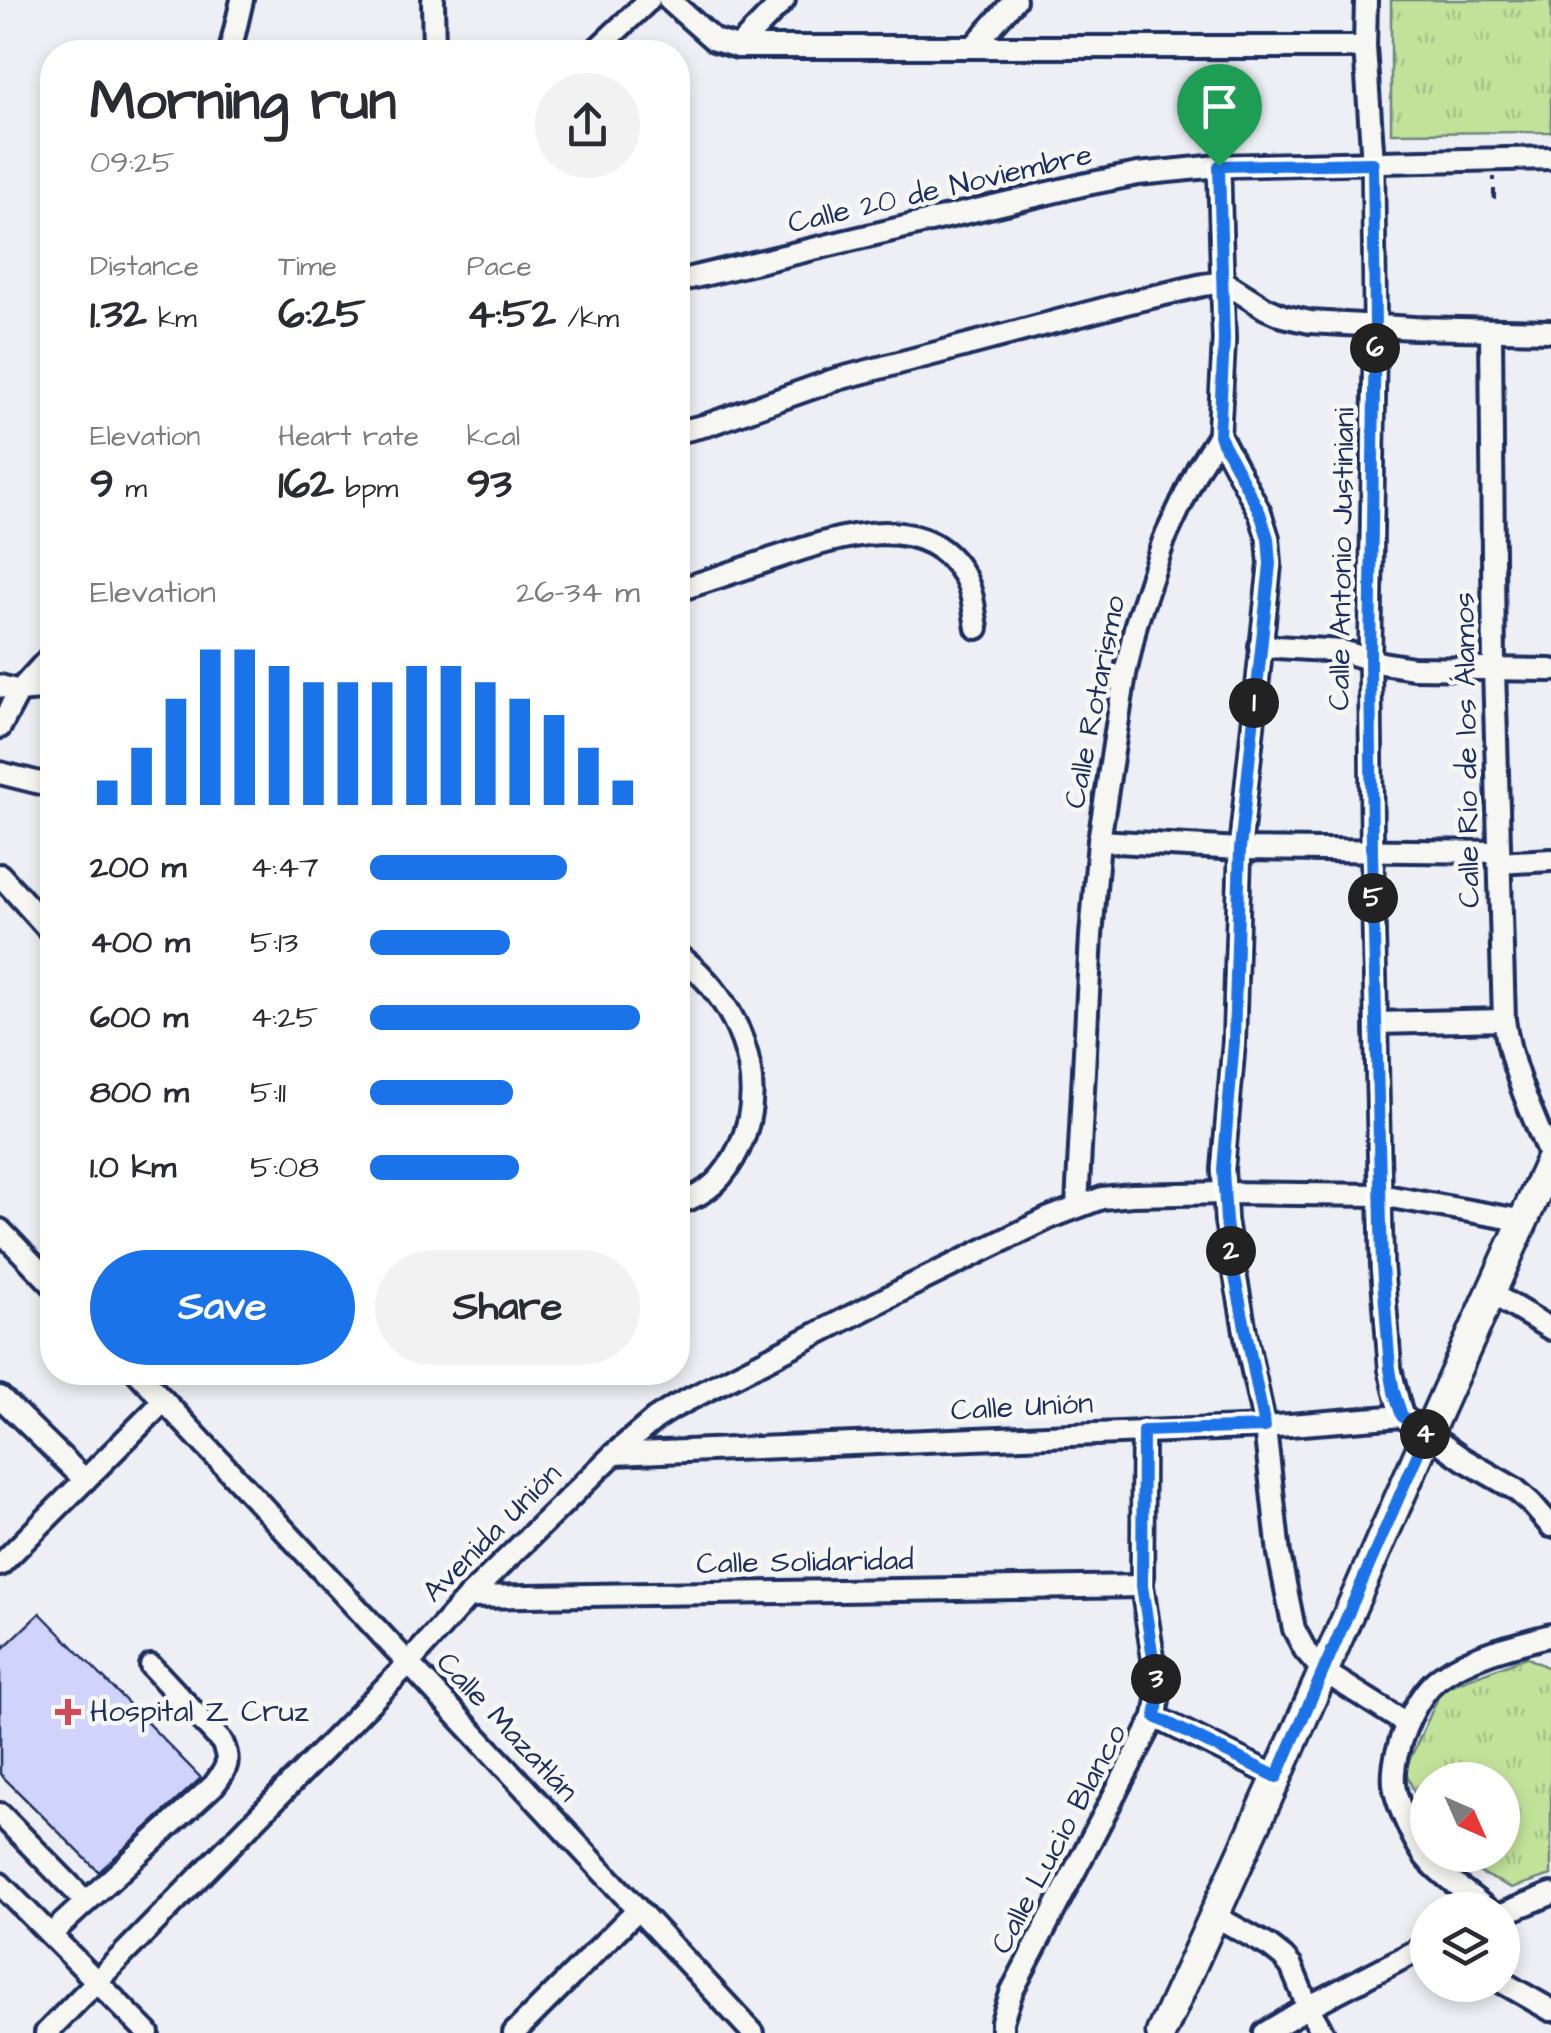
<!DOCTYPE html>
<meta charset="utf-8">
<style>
body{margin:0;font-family:"Architects Daughter",sans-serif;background:#f2f2f3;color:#2b2b33;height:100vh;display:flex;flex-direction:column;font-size:38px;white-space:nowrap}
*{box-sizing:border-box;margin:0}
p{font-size:32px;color:#7c7c81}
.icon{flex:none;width:55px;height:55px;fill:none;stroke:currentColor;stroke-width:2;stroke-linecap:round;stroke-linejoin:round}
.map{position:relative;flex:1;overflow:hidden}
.drawer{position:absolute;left:40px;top:40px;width:650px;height:1345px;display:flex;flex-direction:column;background:#fff;border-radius:40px;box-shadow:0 5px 15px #0003}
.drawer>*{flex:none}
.needle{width:65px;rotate:135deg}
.tools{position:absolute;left:1410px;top:1762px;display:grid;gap:20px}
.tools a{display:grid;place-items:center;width:110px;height:110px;border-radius:50%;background:#fff;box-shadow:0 5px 15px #0003;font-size:50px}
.pin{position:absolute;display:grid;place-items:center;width:85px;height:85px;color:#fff;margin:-102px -42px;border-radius:50% 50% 50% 0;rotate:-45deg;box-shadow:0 0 10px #0007}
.pin .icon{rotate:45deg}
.km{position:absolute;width:50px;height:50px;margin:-25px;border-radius:50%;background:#222;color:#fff;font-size:28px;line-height:50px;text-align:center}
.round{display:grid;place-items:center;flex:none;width:105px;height:105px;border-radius:52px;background:#f2f2f3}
.summary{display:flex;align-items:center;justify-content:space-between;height:170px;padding:0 50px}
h1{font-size:55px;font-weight:700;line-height:75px}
.stats{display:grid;grid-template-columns:repeat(3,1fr);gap:15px;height:170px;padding:10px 50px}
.stats div{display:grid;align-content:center}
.stats b{font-size:42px;font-weight:700}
.stats small{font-size:28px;font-weight:400}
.stats p{font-size:28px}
.chart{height:280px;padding:20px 50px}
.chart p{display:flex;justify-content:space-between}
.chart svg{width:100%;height:180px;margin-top:10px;stroke:#1a73e8;stroke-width:6}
.button{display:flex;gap:20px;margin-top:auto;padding:20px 50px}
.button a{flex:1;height:115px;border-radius:60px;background:#1a73e8;color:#fff;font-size:40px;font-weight:700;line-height:115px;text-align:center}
.button a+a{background:#f2f2f3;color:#2b2b33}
ul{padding:0 50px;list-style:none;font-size:32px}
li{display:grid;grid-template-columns:160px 120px 1fr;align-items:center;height:75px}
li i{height:25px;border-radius:12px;background:#1a73e8}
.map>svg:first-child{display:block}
.park{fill:url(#park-tufts);stroke:#6e887c;stroke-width:2.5}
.building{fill:#d0d3fc;stroke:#1b2f5e;stroke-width:2.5}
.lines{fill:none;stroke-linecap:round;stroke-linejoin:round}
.minor-casing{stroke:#1b2f5e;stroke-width:28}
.major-casing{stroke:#1b2f5e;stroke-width:35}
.path{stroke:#1b2f5e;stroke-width:4;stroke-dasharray:10 8;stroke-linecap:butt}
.minor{stroke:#f6f6f2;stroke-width:20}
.major{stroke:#f6f6f2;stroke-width:28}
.route-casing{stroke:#fff;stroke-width:20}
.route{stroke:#1a73e8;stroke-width:12}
.poi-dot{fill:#d1495b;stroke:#f6f6f2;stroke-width:4}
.labels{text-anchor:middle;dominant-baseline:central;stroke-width:9;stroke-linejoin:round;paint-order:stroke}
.street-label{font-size:30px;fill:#1b2f5e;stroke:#f6f6f2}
.poi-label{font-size:30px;fill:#1b2f5e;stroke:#f6f6f2;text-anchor:start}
</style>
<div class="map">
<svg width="1551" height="2033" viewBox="0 0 1551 2033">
<defs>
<pattern id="park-tufts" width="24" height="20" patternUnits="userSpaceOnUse" patternTransform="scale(2.5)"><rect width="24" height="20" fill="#c2e29a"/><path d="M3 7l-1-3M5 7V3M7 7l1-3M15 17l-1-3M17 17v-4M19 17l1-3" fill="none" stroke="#a6c287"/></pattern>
</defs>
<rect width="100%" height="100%" fill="#eeeff4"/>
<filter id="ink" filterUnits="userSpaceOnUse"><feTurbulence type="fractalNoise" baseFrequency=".01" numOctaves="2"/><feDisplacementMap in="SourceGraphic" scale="20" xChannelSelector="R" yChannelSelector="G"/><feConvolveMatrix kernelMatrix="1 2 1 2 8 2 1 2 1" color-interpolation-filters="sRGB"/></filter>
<g filter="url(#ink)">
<g class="park">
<polygon points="1391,0 1551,0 1551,132 1391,133"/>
<polygon points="1526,1657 1551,1669 1551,1875 1512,1888 1442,1855 1502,1855 1502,1780 1428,1780 1427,1823 1405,1770 1442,1689"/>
</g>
<polygon class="building" points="40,1613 201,1778 99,1872 0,1774 0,1651"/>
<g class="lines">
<defs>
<g id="minor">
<polyline points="433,0 434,52"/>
<polyline points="669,0 714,40 738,47 1365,47"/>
<polyline points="1366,0 1365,47 1373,163 1375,327 1370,659 1372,850 1380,1195 1382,1266 1390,1369 1402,1416"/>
<polyline points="974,46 1015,0"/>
<polyline points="738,47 784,0"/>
<polyline points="230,52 242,0"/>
<polyline points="594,52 649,0"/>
<polyline points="678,281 1082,185 1138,174 1219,166 1551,158"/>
<path d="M1491,331L1494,668L1504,1020C1511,1069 1532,1114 1551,1159"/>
<polyline points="678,432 707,425 834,380 1130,302 1203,285 1224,282 1265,308 1283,316 1310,322 1414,328 1551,331"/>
<polyline points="1219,435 1260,513 1268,538 1270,564 1240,849 1234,1041 1223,1169 1226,1221 1247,1343 1265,1427 1279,1554 1294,1629 1305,1650 1323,1671 1407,1724"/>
<path d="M678,590C707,581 737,571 766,561C826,541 923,503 964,576C973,592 974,611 977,628"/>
<polyline points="1260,646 1342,651 1382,663 1413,668 1551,670"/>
<polyline points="0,686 19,691 52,688"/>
<polyline points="0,727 19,691 52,655"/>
<polyline points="0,773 52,786"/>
<polyline points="1099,841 1240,849 1498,852"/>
<polyline points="1498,863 1551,860"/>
<polyline points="0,875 52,933"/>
<path d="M678,955C736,997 772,1079 739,1148C725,1177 709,1194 678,1203"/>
<polyline points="1377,1023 1504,1020"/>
<polyline points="1077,1206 1091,936 1099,841 1125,674 1136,624 1164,540 1198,468 1219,435 1224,340 1219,166"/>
<polyline points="0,1230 52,1284"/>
<polyline points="1491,1293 1551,1329"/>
<polyline points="137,1372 753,2033"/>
<polyline points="0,1397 85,1480"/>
<polyline points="614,1454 1265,1427 1402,1416 1463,1459 1515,1489 1531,1503 1551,1526"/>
<polyline points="0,1565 164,1401"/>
<polyline points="468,1597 1142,1586"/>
<polyline points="1155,1717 1277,1777"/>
<polyline points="0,1814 86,1902"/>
<polyline points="0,1884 148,2033"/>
<path d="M1488,1910C1469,1894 1446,1879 1429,1861C1416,1847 1396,1803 1394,1784C1391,1752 1415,1693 1443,1675C1474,1654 1515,1645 1551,1635"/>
<polyline points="1502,1914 1551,1894"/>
<polyline points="1213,1915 1269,1946 1283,1957 1291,1966 1308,2007 1323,2033"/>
<path d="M51,1934L214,1785C227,1768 231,1762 222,1742L151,1666"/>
<polyline points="1502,1982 1551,2010"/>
<polyline points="46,2033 408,1664 468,1597 614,1454 655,1419 674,1407 910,1286 1049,1218 1102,1198 1132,1195 1224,1193 1380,1195 1525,1221"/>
<polyline points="514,2033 637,1910"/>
<polyline points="1002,2033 1002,2021 1012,1991 1155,1717 1158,1700 1157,1684 1142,1586 1143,1431"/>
<polyline points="1265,2033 1308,2007 1428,1945"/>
</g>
<polyline id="major" points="1161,2033 1277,1777 1427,1435 1551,1159"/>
</defs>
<use href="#minor" class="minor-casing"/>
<use href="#major" class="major-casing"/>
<polyline class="path" points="1494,199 1494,177"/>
<use href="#minor" class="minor"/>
<use href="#major" class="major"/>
</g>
</g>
<g class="lines" filter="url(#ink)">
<defs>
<polygon id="route" points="1373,163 1375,326 1370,659 1372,850 1382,1266 1390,1369 1394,1392 1402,1416 1426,1435 1277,1777 1156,1717 1158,1700 1157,1684 1142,1586 1143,1431 1265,1427 1232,1262 1226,1222 1223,1169 1234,1041 1240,849 1270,564 1268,538 1260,513 1219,435 1224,340 1219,166"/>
</defs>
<use href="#route" class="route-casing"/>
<use href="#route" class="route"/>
</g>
<path class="poi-dot" d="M63 1697h10v10h10v10h-10v10h-10v-10h-10v-10h10z"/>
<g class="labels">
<g class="street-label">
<text transform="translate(940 189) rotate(-13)">Calle 20 de Noviembre</text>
<text transform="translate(1342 559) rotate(-89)">Calle Antonio Justiniani</text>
<text transform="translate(1095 702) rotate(-79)">Calle Rotarismo</text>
<text transform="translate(1467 750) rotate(-91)">Calle Río de los Álamos</text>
<text transform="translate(1022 1407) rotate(-3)">Calle Unión</text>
<text transform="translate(492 1533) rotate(-45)">Avenida Unión</text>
<text transform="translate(805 1562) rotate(-1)">Calle Solidaridad</text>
<text transform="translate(507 1727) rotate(47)">Calle Mazatlán</text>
<text transform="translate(1059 1839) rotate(-62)">Calle Lucio Blanco</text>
</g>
<g class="poi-label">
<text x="90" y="1712">Hospital Z Cruz</text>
</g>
</g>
</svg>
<div class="tools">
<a><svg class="needle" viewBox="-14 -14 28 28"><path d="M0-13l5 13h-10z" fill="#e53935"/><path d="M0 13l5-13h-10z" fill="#7c7c81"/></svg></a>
<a><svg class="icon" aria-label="layers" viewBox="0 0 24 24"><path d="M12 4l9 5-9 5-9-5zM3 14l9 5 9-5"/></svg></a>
</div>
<div class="pin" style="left:1219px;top:166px;background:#1e9e55"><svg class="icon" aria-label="arrive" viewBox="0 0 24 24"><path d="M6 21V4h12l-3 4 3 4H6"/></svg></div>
<b class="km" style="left:1254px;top:703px">1</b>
<b class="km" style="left:1231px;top:1251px">2</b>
<b class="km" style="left:1156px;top:1679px">3</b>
<b class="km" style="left:1425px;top:1434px">4</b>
<b class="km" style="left:1373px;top:898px">5</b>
<b class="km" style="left:1375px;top:348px">6</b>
<section class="drawer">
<div class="summary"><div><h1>Morning run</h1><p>09:25</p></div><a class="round"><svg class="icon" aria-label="share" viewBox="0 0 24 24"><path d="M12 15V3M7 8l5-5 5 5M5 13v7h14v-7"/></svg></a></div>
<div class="stats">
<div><p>Distance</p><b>1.32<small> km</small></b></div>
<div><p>Time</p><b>6:25</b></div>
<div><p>Pace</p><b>4:52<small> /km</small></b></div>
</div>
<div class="stats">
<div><p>Elevation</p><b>9<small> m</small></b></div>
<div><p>Heart rate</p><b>162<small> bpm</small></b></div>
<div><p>kcal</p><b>93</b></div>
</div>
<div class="chart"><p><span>Elevation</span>26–34 m</p>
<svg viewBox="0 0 160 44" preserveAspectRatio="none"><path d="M5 44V38M15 44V30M25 44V18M35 44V6M45 44V6M55 44V10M65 44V14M75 44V14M85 44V14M95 44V10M105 44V10M115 44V14M125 44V18M135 44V22M145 44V30M155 44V38"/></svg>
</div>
<ul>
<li><b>200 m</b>4:47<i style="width:73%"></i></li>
<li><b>400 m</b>5:13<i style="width:52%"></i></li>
<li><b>600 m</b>4:25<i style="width:100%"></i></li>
<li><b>800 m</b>5:11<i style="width:53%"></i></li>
<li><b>1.0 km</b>5:08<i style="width:55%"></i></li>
</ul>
<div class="button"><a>Save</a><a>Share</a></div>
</section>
</div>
